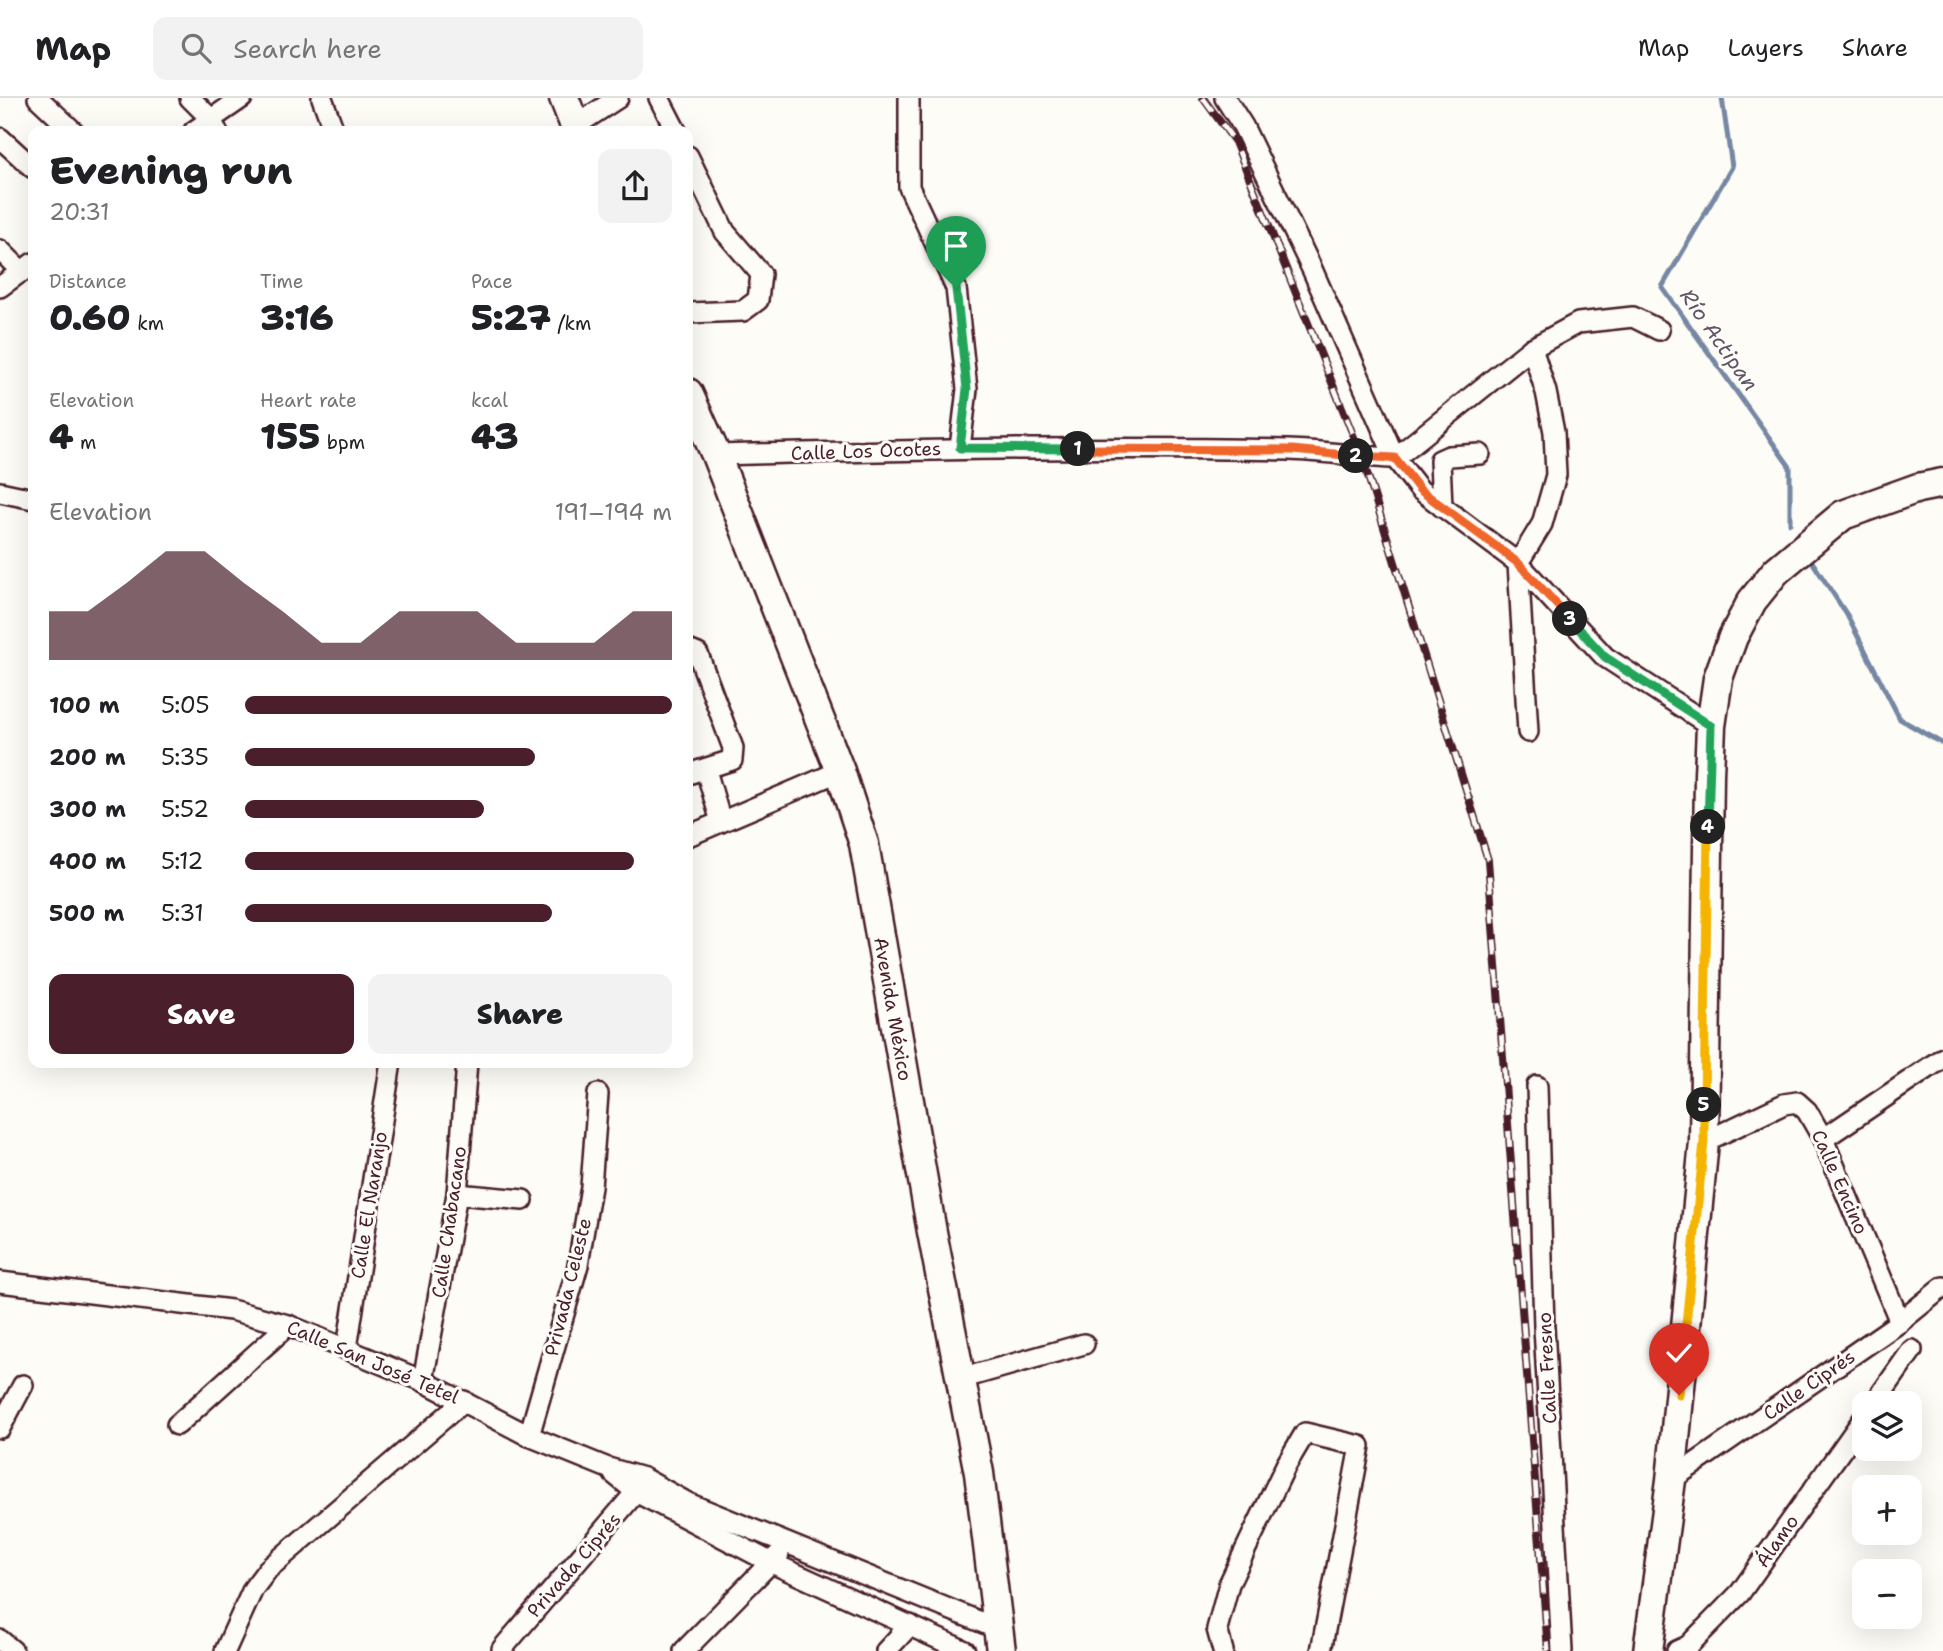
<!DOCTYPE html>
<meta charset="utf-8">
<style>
body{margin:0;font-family:"Shantell Sans",sans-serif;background:#f2f2f2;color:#202124;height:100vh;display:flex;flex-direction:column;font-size:26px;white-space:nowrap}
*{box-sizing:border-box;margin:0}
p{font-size:23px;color:#757577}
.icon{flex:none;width:38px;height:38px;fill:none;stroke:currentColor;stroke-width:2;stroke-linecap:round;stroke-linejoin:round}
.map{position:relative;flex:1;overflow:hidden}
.details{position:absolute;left:28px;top:28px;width:665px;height:942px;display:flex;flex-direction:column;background:#fff;border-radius:14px;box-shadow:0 7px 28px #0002}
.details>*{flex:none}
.tools{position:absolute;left:1852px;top:1293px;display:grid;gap:14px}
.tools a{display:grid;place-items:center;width:70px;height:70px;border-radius:14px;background:#fff;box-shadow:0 7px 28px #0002;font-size:35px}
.pin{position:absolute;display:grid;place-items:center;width:60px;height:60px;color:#fff;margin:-72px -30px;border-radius:50% 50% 50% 0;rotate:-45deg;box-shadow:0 0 7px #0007}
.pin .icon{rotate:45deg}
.km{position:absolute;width:35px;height:35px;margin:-18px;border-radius:50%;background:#222;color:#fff;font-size:19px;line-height:35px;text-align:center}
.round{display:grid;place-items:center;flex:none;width:74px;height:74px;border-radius:14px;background:#f2f2f2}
.overview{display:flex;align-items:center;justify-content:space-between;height:119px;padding:0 21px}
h1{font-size:38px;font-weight:800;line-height:52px}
.stats{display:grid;grid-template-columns:repeat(3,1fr);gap:10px;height:119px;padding:7px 21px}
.stats div{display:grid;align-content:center}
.stats b{font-size:35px;font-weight:800}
.stats small{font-size:19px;font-weight:400}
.stats p{font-size:19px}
.chart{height:196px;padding:14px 21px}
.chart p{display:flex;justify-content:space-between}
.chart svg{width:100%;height:126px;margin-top:7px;fill:#4a1f2b;opacity:.7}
.cta{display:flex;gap:14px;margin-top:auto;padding:14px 21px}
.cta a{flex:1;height:80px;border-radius:14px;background:#4a1f2b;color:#fff;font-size:28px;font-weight:800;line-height:80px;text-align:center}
.cta a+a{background:#f2f2f2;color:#202124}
ul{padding:0 21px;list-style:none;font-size:23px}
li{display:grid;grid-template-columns:112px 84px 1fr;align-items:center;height:52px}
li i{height:18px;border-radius:9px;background:#4a1f2b}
header{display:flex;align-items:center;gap:42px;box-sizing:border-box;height:98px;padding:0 35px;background:#fff;border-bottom:2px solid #e0e0e0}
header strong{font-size:33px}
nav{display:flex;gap:38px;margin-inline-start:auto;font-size:24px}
.search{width:490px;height:63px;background:#f2f2f2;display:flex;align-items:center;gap:18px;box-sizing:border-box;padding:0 24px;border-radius:14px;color:#757577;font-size:26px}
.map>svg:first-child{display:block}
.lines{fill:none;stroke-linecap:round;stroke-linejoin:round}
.stream{stroke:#7487a2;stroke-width:5}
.street-casing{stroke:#4a1f2b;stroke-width:24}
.secondary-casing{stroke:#4a1f2b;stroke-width:33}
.street{stroke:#fdfcf7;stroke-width:19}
.secondary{stroke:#fdfcf7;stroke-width:28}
.rail-casing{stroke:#4a1f2b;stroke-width:8}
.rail{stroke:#fdfcf7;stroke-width:5;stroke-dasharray:16;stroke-linecap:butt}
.split-1-casing{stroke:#fff;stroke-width:14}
.split-2-casing{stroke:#fff;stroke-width:14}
.split-3-casing{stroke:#fff;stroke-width:14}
.split-4-casing{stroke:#fff;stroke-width:14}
.split-5-casing{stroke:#fff;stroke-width:14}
.split-6-casing{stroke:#fff;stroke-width:14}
.split-1{stroke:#22a559;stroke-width:9}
.split-2{stroke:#f0652b;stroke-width:9}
.split-3{stroke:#f0652b;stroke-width:9}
.split-4{stroke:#22a559;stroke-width:9}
.split-5{stroke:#f5b400;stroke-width:9}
.split-6{stroke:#f5b400;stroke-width:9}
.labels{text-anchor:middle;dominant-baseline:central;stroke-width:6;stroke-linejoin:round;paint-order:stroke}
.street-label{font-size:19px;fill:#4a1f2b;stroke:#fdfcf7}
.water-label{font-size:21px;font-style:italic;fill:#5f5366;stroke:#fdfcf7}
</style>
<header>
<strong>Map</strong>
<div class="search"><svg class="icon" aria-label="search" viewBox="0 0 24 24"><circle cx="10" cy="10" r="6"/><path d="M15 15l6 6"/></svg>Search here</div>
<nav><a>Map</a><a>Layers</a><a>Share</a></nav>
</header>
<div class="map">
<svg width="1943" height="1553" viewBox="0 0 1943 1553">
<rect width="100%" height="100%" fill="#fdfcf7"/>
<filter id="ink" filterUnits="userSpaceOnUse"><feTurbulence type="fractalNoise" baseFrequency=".0143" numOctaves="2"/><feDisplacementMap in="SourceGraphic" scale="14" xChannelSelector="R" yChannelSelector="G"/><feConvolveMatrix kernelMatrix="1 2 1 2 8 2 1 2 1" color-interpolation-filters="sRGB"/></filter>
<g filter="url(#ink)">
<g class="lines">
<g class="stream">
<polyline points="1722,0 1732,69 1662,189 1790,369 1790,425"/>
<polyline points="1811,462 1847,517 1900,621 1943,646"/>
</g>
<defs>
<g id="street">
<polyline points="38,0 73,33"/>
<polyline points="190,0 210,20 217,33"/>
<polyline points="322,0 334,33"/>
<polyline points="659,0 676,33"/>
<polyline points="909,0 909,89 956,190 967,291 960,350"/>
<polyline points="1225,0 1243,28 1312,171 1395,360 1420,392 1518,465 1605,559 1711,628"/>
<polyline points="575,28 618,0"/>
<polyline points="194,33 242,0"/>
<polyline points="0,40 33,70"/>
<polyline points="688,58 725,134 761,176 758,202 743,213 688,215"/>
<polyline points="0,152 22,174"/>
<polyline points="0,189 33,165"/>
<path d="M716,357C907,352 1098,348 1289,352C1324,353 1359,359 1395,360"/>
<polyline points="1395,360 1532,250 1578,225 1633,219 1659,232"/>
<polyline points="0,394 33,401"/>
<polyline points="1442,409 1440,362 1449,358 1480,356"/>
<polyline points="1518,465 1542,426 1556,377 1554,334 1546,294 1532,250"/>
<polyline points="1518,465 1528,634"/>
<polyline points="688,552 698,556 733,650 732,662 688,676"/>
<polyline points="706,672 721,724"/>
<polyline points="688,738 840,673"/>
<polyline points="1537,988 1544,1229 1562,1553"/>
<polyline points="1823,1041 1943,960"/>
<polyline points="1704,1044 1784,1006 1797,1004 1807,1013 1823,1041 1900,1224"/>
<polyline points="457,1096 523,1102"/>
<polyline points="0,1184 231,1212 288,1227 423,1283 529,1338 608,1370 643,1380 688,1405 998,1531"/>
<polyline points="347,1250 391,964"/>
<polyline points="960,1281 1084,1246"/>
<polyline points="423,1283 457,1096 467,964"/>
<polyline points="1874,1306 1912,1252"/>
<polyline points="177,1327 288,1227"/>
<polyline points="0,1330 23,1287"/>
<polyline points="529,1338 578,1167 591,1089 598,996"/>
<polyline points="614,1376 636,1394 772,1465 965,1553"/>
<polyline points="1671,1382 1900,1224 1943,1189"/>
<polyline points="0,1542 13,1553"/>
<polyline points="502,1551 636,1394 642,1382"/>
<polyline points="225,1553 253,1491 268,1471 464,1303"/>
<polyline points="684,1553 779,1456"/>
<polyline points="886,1553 910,1527"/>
<polyline points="1223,1553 1217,1531 1229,1486 1286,1367 1305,1335 1360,1348 1321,1553"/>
<polyline points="1677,1553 1688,1548 1740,1495 1864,1320"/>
</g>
<g id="secondary">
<polyline points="564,0 577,33"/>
<polyline points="688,295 716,357 840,673 864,746 932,1134 979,1375 1001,1553"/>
<polyline points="1648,1553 1671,1382 1704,1044 1709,677 1711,628 1718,580 1733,539 1752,503 1776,473 1843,417 1918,390 1943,385"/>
</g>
</defs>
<use href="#street" class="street-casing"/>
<use href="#secondary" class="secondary-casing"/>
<use href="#street" class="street"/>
<use href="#secondary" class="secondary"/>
<defs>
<polyline id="rail" points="1203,0 1235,44 1362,359 1488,762 1548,1553"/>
</defs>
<use href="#rail" class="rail-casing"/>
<use href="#rail" class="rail"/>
</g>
</g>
<g class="lines" filter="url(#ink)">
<defs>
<polyline id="split-1" points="956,190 967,291 960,350 1078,351"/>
<polyline id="split-2" points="1078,351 1292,352 1356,358"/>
<polyline id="split-3" points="1356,358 1395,360 1420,392 1518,465 1570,521"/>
<polyline id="split-4" points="1570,521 1605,559 1711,628 1708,729"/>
<polyline id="split-5" points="1704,1007 1708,729"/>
<polyline id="split-6" points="1679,1297 1704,1044 1704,1007"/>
</defs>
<use href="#split-1" class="split-1-casing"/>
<use href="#split-2" class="split-2-casing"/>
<use href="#split-3" class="split-3-casing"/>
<use href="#split-4" class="split-4-casing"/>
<use href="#split-5" class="split-5-casing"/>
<use href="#split-6" class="split-6-casing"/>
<use href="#split-1" class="split-1"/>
<use href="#split-2" class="split-2"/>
<use href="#split-3" class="split-3"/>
<use href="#split-4" class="split-4"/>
<use href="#split-5" class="split-5"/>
<use href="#split-6" class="split-6"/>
</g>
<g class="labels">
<g class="street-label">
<text transform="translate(866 353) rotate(-2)">Calle Los Ocotes</text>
<text transform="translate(893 911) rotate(80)">Avenida México</text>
<text transform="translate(1840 1084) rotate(66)">Calle Encino</text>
<text transform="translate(369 1107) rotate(-81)">Calle El Naranjo</text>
<text transform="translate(449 1124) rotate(-82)">Calle Chabacano</text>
<text transform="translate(568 1189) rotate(-76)">Privada Celeste</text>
<text transform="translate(373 1264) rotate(23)">Calle San José Tetel</text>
<text transform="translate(1547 1270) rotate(-93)">Calle Fresno</text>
<text transform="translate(1809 1287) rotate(-35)">Calle Ciprés</text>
<text transform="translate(1777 1443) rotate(-55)">Álamo</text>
<text transform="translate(574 1467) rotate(-49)">Privada Ciprés</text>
</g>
<g class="water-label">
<text transform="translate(1719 242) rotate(55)">Río Actipan</text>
</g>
</g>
</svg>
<div class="tools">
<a><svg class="icon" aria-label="layers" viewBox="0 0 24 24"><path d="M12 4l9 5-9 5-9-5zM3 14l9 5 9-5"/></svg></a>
<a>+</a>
<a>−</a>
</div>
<div class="pin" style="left:956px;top:190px;background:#1e9e55"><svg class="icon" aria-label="arrive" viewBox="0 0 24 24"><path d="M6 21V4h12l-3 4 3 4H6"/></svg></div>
<div class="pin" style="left:1679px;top:1297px;background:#d93025"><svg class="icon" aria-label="check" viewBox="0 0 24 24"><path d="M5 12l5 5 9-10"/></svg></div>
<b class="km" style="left:1078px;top:351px">1</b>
<b class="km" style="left:1356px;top:358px">2</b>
<b class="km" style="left:1570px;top:521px">3</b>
<b class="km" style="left:1708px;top:729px">4</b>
<b class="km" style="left:1704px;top:1007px">5</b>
<section class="details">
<div class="overview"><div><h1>Evening run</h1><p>20:31</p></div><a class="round"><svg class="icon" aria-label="share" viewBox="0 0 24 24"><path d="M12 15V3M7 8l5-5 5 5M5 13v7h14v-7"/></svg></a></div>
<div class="stats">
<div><p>Distance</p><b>0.60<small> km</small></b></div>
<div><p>Time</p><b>3:16</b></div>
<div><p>Pace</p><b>5:27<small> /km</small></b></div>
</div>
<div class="stats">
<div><p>Elevation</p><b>4<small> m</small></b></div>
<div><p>Heart rate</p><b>155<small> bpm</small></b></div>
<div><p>kcal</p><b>43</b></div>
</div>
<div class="chart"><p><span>Elevation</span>191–194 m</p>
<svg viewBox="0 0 160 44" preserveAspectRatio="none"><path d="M0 44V27L10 27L20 17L30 6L40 6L50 17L60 27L70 38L80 38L90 27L100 27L110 27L120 38L130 38L140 38L150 27L160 27V44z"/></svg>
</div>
<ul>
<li><b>100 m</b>5:05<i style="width:100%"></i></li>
<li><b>200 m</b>5:35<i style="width:68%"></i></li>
<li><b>300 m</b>5:52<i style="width:56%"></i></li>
<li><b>400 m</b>5:12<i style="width:91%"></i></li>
<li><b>500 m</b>5:31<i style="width:72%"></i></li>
</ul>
<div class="cta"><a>Save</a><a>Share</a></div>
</section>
</div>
